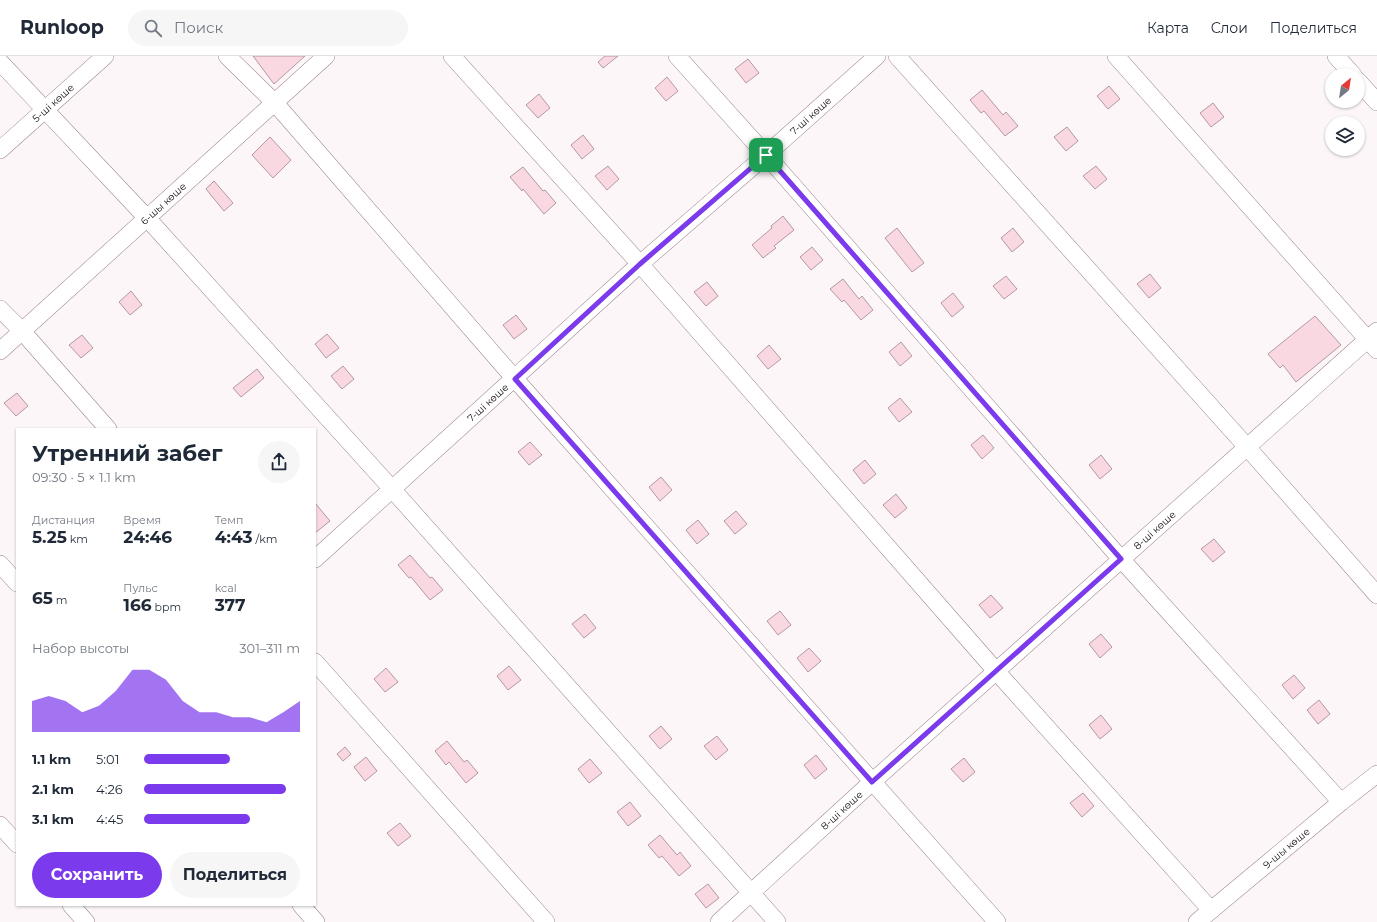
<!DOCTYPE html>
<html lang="ru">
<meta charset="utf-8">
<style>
body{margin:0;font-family:Montserrat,sans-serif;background:#f6f6f7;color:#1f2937;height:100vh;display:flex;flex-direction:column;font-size:15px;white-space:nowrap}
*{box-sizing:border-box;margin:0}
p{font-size:13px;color:#747a83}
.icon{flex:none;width:22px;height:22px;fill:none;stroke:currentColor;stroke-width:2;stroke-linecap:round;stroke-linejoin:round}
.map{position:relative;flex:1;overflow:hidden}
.panel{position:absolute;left:16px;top:372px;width:300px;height:478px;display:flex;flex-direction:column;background:#fff;border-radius:0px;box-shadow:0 1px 3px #0004}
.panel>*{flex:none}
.needle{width:26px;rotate:30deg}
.fabs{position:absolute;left:1325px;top:12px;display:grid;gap:8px}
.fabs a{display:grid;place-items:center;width:40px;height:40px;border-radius:50%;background:#fff;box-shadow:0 1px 3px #0004;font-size:20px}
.pin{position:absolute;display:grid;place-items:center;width:34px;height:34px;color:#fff;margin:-17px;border-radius:8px;box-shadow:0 2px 6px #0006}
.round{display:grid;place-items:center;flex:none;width:42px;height:42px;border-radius:21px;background:#f6f6f7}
.overview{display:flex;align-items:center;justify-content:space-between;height:68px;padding:0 16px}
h1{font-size:22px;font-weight:700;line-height:30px}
.stats{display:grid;grid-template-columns:repeat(3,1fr);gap:6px;height:68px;padding:4px 16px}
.stats div{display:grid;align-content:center}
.stats b{font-size:17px;font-weight:700}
.stats small{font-size:11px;font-weight:400}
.stats p{font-size:11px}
.chart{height:112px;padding:8px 16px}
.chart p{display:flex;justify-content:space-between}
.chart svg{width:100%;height:72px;margin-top:4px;fill:#7c3aed;opacity:.7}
.button{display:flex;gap:8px;margin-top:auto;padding:8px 16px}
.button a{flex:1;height:46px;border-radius:24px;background:#7c3aed;color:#fff;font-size:16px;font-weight:700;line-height:46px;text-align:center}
.button a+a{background:#f6f6f7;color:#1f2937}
ul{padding:0 16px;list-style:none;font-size:13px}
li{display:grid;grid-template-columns:64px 48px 1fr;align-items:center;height:30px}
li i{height:10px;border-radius:5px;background:#7c3aed}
header{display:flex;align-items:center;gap:24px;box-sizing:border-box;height:56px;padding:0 20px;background:#fff;border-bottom:1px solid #e0e1e3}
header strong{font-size:19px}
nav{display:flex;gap:22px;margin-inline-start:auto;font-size:14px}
.search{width:280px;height:36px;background:#f6f6f7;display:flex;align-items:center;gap:10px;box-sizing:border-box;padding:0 14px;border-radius:22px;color:#747a83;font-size:15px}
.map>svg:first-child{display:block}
.building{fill:#fad8e2;stroke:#b398a0}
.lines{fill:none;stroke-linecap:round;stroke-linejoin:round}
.minor-casing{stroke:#9e848b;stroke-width:18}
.minor{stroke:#fff;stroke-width:17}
.route-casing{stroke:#fff;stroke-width:8}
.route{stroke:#7c3aed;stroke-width:5}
.labels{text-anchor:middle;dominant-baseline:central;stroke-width:3;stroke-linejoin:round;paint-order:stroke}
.street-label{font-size:10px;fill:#1d1417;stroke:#fff}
</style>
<header>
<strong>Runloop</strong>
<div class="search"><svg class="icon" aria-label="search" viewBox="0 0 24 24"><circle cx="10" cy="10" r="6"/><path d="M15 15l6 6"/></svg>Поиск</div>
<nav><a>Карта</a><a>Слои</a><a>Поделиться</a></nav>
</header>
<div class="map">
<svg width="1377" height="866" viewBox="0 0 1377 866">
<rect width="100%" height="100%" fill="#fcf6f8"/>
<g class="building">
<polygon points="253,0 305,0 274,28"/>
<polygon points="605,0 618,0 603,12 598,6"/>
<polygon points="748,3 759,17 746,27 735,13"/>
<polygon points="667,21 678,35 666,45 655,32"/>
<polygon points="1109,30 1120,43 1108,53 1097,40"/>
<polygon points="982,34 1003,59 1006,56 1018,70 1005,80 984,55 981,57 970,44"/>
<polygon points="539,38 550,52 538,62 526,49"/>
<polygon points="1213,47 1224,61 1211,71 1200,57"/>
<polygon points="1067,71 1078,85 1066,95 1054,81"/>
<polygon points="583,79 594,93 582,103 571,89"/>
<polygon points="270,81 291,104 273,122 252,99"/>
<polygon points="608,110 619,123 607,134 595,120"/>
<polygon points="1096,110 1107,123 1095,133 1083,120"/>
<polygon points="523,111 543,135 545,134 556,147 544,158 523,133 522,135 510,121"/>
<polygon points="214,125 233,147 224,155 206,133"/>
<polygon points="783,160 794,174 774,190 776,192 763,202 752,189 772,172 771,170"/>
<polygon points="897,172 924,207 912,216 885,182"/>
<polygon points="1013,172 1024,186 1012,196 1001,182"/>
<polygon points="812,191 823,204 811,214 800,201"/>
<polygon points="1150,218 1161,232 1149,242 1137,228"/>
<polygon points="1006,220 1017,233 1004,243 993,230"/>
<polygon points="843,223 859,243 862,240 873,254 861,264 844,244 842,246 830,233"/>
<polygon points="707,226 718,240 706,250 694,236"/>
<polygon points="131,235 142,249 130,259 119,246"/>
<polygon points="953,237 964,251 952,261 941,247"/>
<polygon points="516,259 527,273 514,283 503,269"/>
<polygon points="1315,260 1341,289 1296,326 1283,309 1280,312 1268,298"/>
<polygon points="327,278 339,292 326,302 315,288"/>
<polygon points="82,279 93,292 81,302 69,289"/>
<polygon points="901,286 912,300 900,310 889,296"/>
<polygon points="769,289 781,303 768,313 757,300"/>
<polygon points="343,310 354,323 342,333 331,320"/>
<polygon points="257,313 264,322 241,341 233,332"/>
<polygon points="17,337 28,350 16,360 4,347"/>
<polygon points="900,342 912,356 899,366 888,352"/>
<polygon points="983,379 994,392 982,403 971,389"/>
<polygon points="530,386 542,399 529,409 518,396"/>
<polygon points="1101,399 1112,413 1100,423 1089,409"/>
<polygon points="865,404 876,418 864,428 853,414"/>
<polygon points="661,421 672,434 660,445 649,431"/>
<polygon points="896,438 907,452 895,462 883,449"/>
<polygon points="315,447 330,465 315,477"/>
<polygon points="736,455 747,468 735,478 724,465"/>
<polygon points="698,464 709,478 697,488 686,474"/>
<polygon points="1214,483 1225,496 1213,506 1201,493"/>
<polygon points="410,499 430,522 432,521 443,534 430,544 411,521 409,522 398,509"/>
<polygon points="991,539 1003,552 990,562 979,549"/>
<polygon points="780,555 791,569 778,579 767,565"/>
<polygon points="585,558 596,572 584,582 572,568"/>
<polygon points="1101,578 1112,591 1100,602 1089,588"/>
<polygon points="809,592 821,605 808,616 797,602"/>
<polygon points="509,610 521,624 508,634 497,620"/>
<polygon points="386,612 398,626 385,636 374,623"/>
<polygon points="1294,619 1305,632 1293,643 1282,629"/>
<polygon points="1319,644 1330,658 1318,668 1307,654"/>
<polygon points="1101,659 1112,673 1100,683 1089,669"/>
<polygon points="661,670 672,683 660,693 649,680"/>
<polygon points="717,680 728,694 716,704 704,690"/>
<polygon points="447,685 464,706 467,704 478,717 466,727 449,706 446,709 435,695"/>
<polygon points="345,691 351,698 343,705 337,698"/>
<polygon points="816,699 827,713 815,723 804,709"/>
<polygon points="366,701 377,715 365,725 354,711"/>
<polygon points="964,702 975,716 963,726 951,713"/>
<polygon points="590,703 602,717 589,727 578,713"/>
<polygon points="1083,737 1094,750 1082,761 1070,747"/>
<polygon points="630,746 641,760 628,770 617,756"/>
<polygon points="400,767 411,780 398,790 387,777"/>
<polygon points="660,779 677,799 680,796 691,810 679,820 662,800 659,802 648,789"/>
<polygon points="708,828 719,842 706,852 695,838"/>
</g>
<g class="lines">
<defs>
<g id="minor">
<polyline points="227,0 275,47 515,323 997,866"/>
<polyline points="452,0 640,208 996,615 1211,854"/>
<polyline points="677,0 766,99 1121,503 1341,746"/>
<polyline points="897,0 1247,391 1377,539"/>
<polyline points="1116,0 1377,294"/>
<polyline points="1336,0 1353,19"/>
<polyline points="0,6 147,162 392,433 777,866"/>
<polyline points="1358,25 1377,46"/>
<path id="s1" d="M0,94L105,0"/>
<polyline points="0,253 22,275 108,373"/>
<path id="s2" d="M0,295L326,0"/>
<path id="s3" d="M315,503L640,208L766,99L877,0"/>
<polyline points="0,508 17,527"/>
<polyline points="315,606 546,866"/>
<polyline points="0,769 17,788"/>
<polyline points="71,849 86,866"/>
<polyline points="301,849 316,866"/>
<path id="s4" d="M719,866L872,726L1377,275"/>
<path id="s5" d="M1197,866L1341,746L1377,718"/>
</g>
</defs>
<use href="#minor" class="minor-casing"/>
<use href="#minor" class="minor"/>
</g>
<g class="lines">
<defs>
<polygon id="route" points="766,99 1121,503 872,726 515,323 640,208"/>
</defs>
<use href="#route" class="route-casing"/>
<use href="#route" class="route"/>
</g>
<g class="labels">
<g class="street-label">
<text stroke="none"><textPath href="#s1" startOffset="71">5-ші көше</textPath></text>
<text stroke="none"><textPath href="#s3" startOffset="665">7-ші көше</textPath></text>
<text stroke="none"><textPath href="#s2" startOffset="220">6-шы көше</textPath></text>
<text stroke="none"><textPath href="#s3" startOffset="233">7-ші көше</textPath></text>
<text stroke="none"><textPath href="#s4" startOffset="586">8-ші көше</textPath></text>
<text stroke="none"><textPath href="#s4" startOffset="166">8-ші көше</textPath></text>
<text stroke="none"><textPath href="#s5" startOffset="116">9-шы көше</textPath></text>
</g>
</g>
</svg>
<div class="fabs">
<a><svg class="needle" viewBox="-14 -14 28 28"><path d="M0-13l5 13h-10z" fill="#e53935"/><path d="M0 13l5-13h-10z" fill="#747a83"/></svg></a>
<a><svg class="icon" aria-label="layers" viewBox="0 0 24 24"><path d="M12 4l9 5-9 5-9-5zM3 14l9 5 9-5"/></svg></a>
</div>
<div class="pin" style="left:766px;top:99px;background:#1e9e55"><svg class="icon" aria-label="arrive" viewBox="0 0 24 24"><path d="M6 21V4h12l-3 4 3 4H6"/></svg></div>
<section class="panel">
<div class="overview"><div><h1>Утренний забег</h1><p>09:30 · 5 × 1.1 km</p></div><a class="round"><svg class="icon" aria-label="share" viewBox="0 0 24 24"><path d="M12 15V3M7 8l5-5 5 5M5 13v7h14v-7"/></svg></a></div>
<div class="stats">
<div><p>Дистанция</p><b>5.25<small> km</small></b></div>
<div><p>Время</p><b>24:46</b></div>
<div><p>Темп</p><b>4:43<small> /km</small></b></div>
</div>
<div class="stats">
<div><b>65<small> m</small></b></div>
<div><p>Пульс</p><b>166<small> bpm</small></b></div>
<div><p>kcal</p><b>377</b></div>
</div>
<div class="chart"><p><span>Набор высоты</span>301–311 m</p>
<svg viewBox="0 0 160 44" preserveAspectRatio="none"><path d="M0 44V25L10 22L20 25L30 32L40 28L50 19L60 6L70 6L80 12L90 25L100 32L110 32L120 35L130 35L140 38L150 32L160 25V44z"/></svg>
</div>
<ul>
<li><b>1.1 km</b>5:01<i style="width:55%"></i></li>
<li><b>2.1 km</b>4:26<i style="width:91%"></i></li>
<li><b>3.1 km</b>4:45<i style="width:68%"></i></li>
</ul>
<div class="button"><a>Сохранить</a><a>Поделиться</a></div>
</section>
</div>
